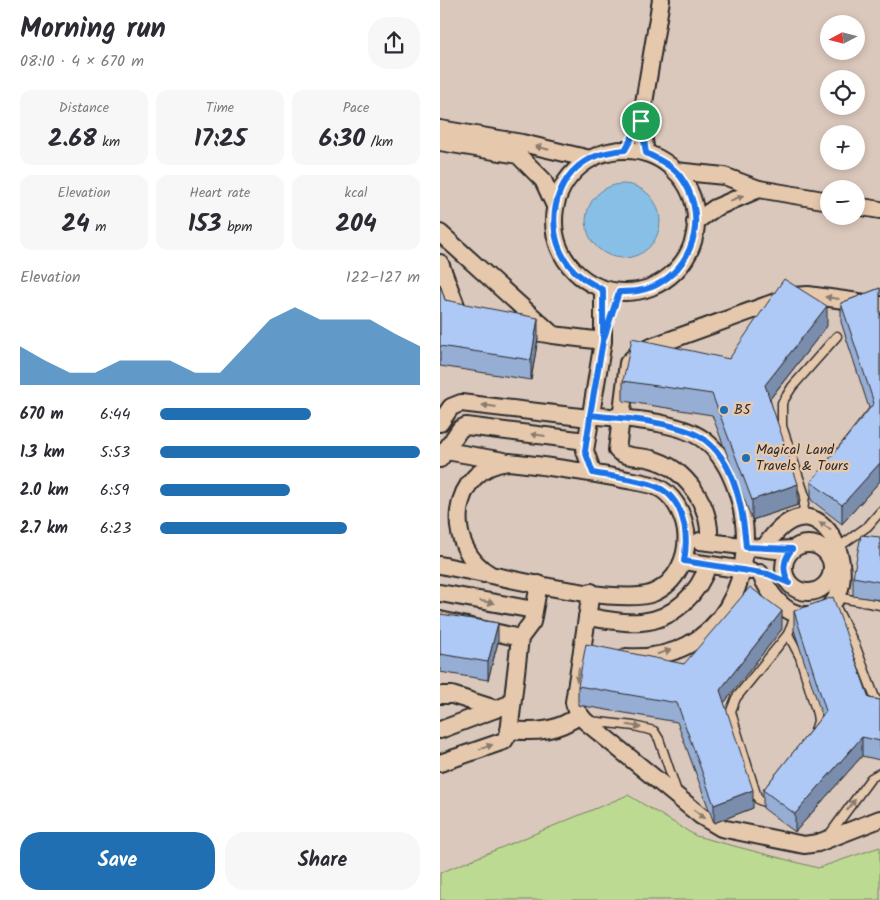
<!DOCTYPE html>
<meta charset="utf-8">
<style>
body{margin:0;font-family:Kalam,sans-serif;background:#f7f7f7;color:#2b2b33;height:100vh;display:flex;flex-direction:column;font-size:19px;white-space:nowrap}
*{box-sizing:border-box;margin:0}
p{font-size:16px;color:#7c7c81}
.icon{flex:none;width:28px;height:28px;fill:none;stroke:currentColor;stroke-width:2;stroke-linecap:round;stroke-linejoin:round}
.map{position:relative;flex:1;overflow:hidden}
.panel{display:flex;flex-direction:column;background:#fff;width:440px}
.panel>*{flex:none}
.needle{width:32px;rotate:263deg}
.tools{position:absolute;left:380px;top:15px;display:grid;gap:10px}
.tools a{display:grid;place-items:center;width:45px;height:45px;border-radius:50%;background:#fff;box-shadow:0 2px 8px #0003;font-size:25px}
.pin{position:absolute;display:grid;place-items:center;width:42px;height:42px;color:#fff;margin:-21px;border:2px solid #fff;border-radius:50%;box-shadow:0 1px 5px #0007}
.round{display:grid;place-items:center;flex:none;width:52px;height:52px;border-radius:20px;background:#f7f7f7}
.overview{display:flex;align-items:center;justify-content:space-between;height:85px;padding:0 20px}
h1{font-size:28px;font-weight:600;line-height:38px}
.metrics{display:grid;grid-template-columns:repeat(3,1fr);gap:8px;height:85px;padding:5px 20px}
.metrics div{display:grid;align-content:center;border-radius:12px;background:#f7f7f7;text-align:center}
.metrics b{font-size:25px;font-weight:600}
.metrics small{font-size:14px;font-weight:400}
.metrics p{font-size:14px}
.chart{height:140px;padding:10px 20px}
.chart p{display:flex;justify-content:space-between}
.chart svg{width:100%;height:90px;margin-top:5px;fill:#1f6fb2;opacity:.7}
.cta{display:flex;gap:10px;margin-top:auto;padding:10px 20px}
.cta a{flex:1;height:58px;border-radius:20px;background:#1f6fb2;color:#fff;font-size:20px;font-weight:600;line-height:58px;text-align:center}
.cta a+a{background:#f7f7f7;color:#2b2b33}
ul{padding:0 20px;list-style:none;font-size:16px}
li{display:grid;grid-template-columns:80px 60px 1fr;align-items:center;height:38px}
li i{height:12px;border-radius:6px;background:#1f6fb2}
main{display:flex;flex:1;min-height:0}
.map>svg:first-child{display:block}
.green{fill:#bdda92;stroke:#74825e}
.water{fill:#88bfe6;stroke:#63849b}
.lines{fill:none;stroke-linecap:round;stroke-linejoin:round}
.service-casing{stroke:#2b2b2b;stroke-width:11}
.minor-casing{stroke:#2b2b2b;stroke-width:20}
.service{stroke:#e6c8ad;stroke-width:8}
.minor{stroke:#e6c8ad;stroke-width:16}
.wall{fill:#96add4;stroke:#2b2b2b}
.shaded-wall{fill:#7a8dac;stroke:#2b2b2b}
.building{fill:#afc9f6;stroke:#2b2b2b}
.oneway{fill:#887a6c}
.route-casing{stroke:#fff;stroke-width:10}
.route{stroke:#1a73e8;stroke-width:6}
.poi-dot{fill:#1f6fb2;stroke:#e6c8ad;stroke-width:2}
.labels{text-anchor:middle;dominant-baseline:central;stroke-width:5;stroke-linejoin:round;paint-order:stroke}
.poi-label{font-size:14px;fill:#2b2b2b;stroke:#e6c8ad;text-anchor:start}
</style>
<main>
<section class="panel">
<div class="overview"><div><h1>Morning run</h1><p>08:10 · 4 × 670 m</p></div><a class="round"><svg class="icon" aria-label="share" viewBox="0 0 24 24"><path d="M12 15V3M7 8l5-5 5 5M5 13v7h14v-7"/></svg></a></div>
<div class="metrics">
<div><p>Distance</p><b>2.68<small> km</small></b></div>
<div><p>Time</p><b>17:25</b></div>
<div><p>Pace</p><b>6:30<small> /km</small></b></div>
</div>
<div class="metrics">
<div><p>Elevation</p><b>24<small> m</small></b></div>
<div><p>Heart rate</p><b>153<small> bpm</small></b></div>
<div><p>kcal</p><b>204</b></div>
</div>
<div class="chart"><p><span>Elevation</span>122–127 m</p>
<svg viewBox="0 0 160 44" preserveAspectRatio="none"><path d="M0 44V25L10 32L20 38L30 38L40 32L50 32L60 32L70 38L80 38L90 25L100 12L110 6L120 12L130 12L140 12L150 19L160 25V44z"/></svg>
</div>
<ul>
<li><b>670 m</b>6:44<i style="width:58%"></i></li>
<li><b>1.3 km</b>5:53<i style="width:100%"></i></li>
<li><b>2.0 km</b>6:59<i style="width:50%"></i></li>
<li><b>2.7 km</b>6:23<i style="width:72%"></i></li>
</ul>
<div class="cta"><a>Save</a><a>Share</a></div>
</section>
<div class="map">
<svg width="440" height="900" viewBox="0 0 440 900">
<rect width="100%" height="100%" fill="#dbc8bc"/>
<filter id="ink" filterUnits="userSpaceOnUse"><feTurbulence type="fractalNoise" baseFrequency=".02" numOctaves="2"/><feDisplacementMap in="SourceGraphic" scale="10" xChannelSelector="R" yChannelSelector="G"/><feConvolveMatrix kernelMatrix="1 2 1 2 8 2 1 2 1" color-interpolation-filters="sRGB"/></filter>
<g filter="url(#ink)">
<polygon class="green" points="188,795 256,836 378,868 440,847 440,900 0,900 0,873"/>
<circle class="water" cx="183" cy="221" r="37"/>
<g class="lines">
<defs>
<g id="service">
<polyline points="362,519 365,496 342,426 342,403 352,387 397,336"/>
<polyline points="403,544 428,526 440,512"/>
<polyline points="402,598 440,605"/>
<polyline points="395,605 415,645 435,698 440,704"/>
<polyline points="348,634 360,657 377,714 378,721 375,731"/>
<polyline points="150,721 194,726 214,731 219,739 237,792"/>
<polyline points="330,796 324,802 319,800 317,797 293,719 291,711 296,698 348,634 356,614"/>
<polyline points="389,835 431,778 440,773"/>
</g>
<g id="minor">
<polyline points="0,129 82,143 150,159"/>
<polyline points="0,142 78,155 103,180 115,206"/>
<circle cx="185" cy="221" r="71"/>
<polyline points="206,153 201,121 221,0"/>
<polyline points="235,171 284,176 319,189 275,208 255,222"/>
<polyline points="319,189 389,201"/>
<polyline points="416,206 440,210"/>
<polyline points="0,233 113,335 77,329"/>
<polyline points="0,263 21,319 24,319"/>
<polyline points="113,335 163,341"/>
<path d="M150,415C183,419 237,420 264,440C280,452 291,473 297,491C324,573 282,663 186,657"/>
<polyline points="0,423 11,407 21,403 149,418"/>
<polyline points="6,451 64,461"/>
<polyline points="0,459 20,429 26,426 146,441"/>
<path d="M69,462C105,466 142,471 178,478C190,481 203,482 215,486C233,493 243,513 246,531C249,556 237,583 213,593C184,605 85,582 51,575C2,548 9,467 69,462Z"/>
<polyline points="153,473 145,451 163,341 163,290"/>
<polyline points="260,541 336,550 352,549"/>
<path d="M269,542C272,506 246,468 211,459C201,456 184,458 177,450L188,363L200,351L211,347L352,296L368,295L440,305"/>
<circle cx="368" cy="568" r="24"/>
<polyline points="244,561 311,571"/>
<polyline points="0,565 44,574"/>
<path d="M320,573C328,591 343,615 365,615C440,616 387,451 324,548"/>
<polyline points="151,592 134,702 136,710 145,721 261,816 281,828 364,845 378,843 440,819"/>
<polyline points="0,593 94,610"/>
<path d="M147,617C165,619 183,624 201,622C233,620 259,593 268,565"/>
<polyline points="0,620 80,638"/>
<polyline points="0,695 12,695 56,709"/>
<polyline points="0,730 72,703"/>
<path d="M69,730C97,733 117,731 140,715"/>
<polyline points="0,763 64,741 69,733 80,638 92,622 99,584"/>
</g>
</defs>
<use href="#service" class="service-casing"/>
<use href="#minor" class="minor-casing"/>
<use href="#service" class="service"/>
<use href="#minor" class="minor"/>
</g>
<g class="wall">
<polygon points="0,284 5,300 98,338 91,380 0,366"/>
<polygon points="440,288 440,481 402,524 371,500 371,482 429,408 401,322 401,303"/>
<polygon points="387,326 330,399 358,505 312,520 272,415 183,401 183,381 289,359"/>
<polygon points="440,537 440,600 413,596 413,577"/>
<polygon points="354,611 429,698 440,700 440,760 422,756 355,832 323,808 323,790 382,716 354,630"/>
<polygon points="0,614 58,642 48,680 0,672"/>
<polygon points="342,629 284,703 313,808 274,823 237,722 138,705 138,686 244,664"/>
</g>
<g class="shaded-wall">
<polygon points="387,306 387,326 325,405 325,385"/>
<polygon points="98,318 98,338 91,380 91,360"/>
<polygon points="440,463 440,481 402,524 402,505"/>
<polygon points="358,484 358,505 312,520 312,500"/>
<polygon points="342,611 342,629 280,708 280,690"/>
<polygon points="58,623 58,642 48,680 48,662"/>
<polygon points="422,737 422,756 355,832 355,814"/>
<polygon points="313,790 313,808 274,823 274,805"/>
</g>
<g class="building">
<polygon points="344,279 387,306 325,385 358,484 312,500 272,394 183,381 192,338 289,359"/>
<polygon points="0,284 5,300 98,318 91,360 0,346"/>
<polygon points="440,288 440,463 402,505 371,482 434,403 401,303"/>
<polygon points="421,535 440,537 440,582 413,577"/>
<polygon points="310,587 342,611 280,690 313,790 274,805 237,703 138,686 146,644 244,664"/>
<polygon points="393,597 429,698 440,700 440,741 422,737 355,814 323,790 386,711 354,611"/>
<polygon points="0,614 58,623 48,662 0,654"/>
</g>
<defs><path id="oneway-solid" d="M-6-.8H1V-3.2L6.5 0L1 3.2V.8H-6Z" transform="scale(1.25)"/></defs>
<g class="oneway">
<use href="#oneway-solid" transform="translate(102 148) rotate(-167)"/>
<use href="#oneway-solid" transform="translate(297 198) rotate(-22)"/>
<use href="#oneway-solid" transform="translate(392 298) rotate(-172)"/>
<use href="#oneway-solid" transform="translate(49 406) rotate(-173)"/>
<use href="#oneway-solid" transform="translate(98 435) rotate(-173)"/>
<use href="#oneway-solid" transform="translate(385 526) rotate(-144)"/>
<use href="#oneway-solid" transform="translate(47 602) rotate(10)"/>
<use href="#oneway-solid" transform="translate(224 652) rotate(-17)"/>
<use href="#oneway-solid" transform="translate(138 675) rotate(99)"/>
<use href="#oneway-solid" transform="translate(194 726) rotate(9)"/>
<use href="#oneway-solid" transform="translate(46 747) rotate(-20)"/>
<use href="#oneway-solid" transform="translate(411 805) rotate(-53)"/>
<use href="#oneway-solid" transform="translate(259 814) rotate(39)"/>
</g>
</g>
<g class="lines" filter="url(#ink)">
<defs>
<path id="route" d="M201,121L185,150C173,151 162,153 151,158C112,177 103,232 129,265C138,277 151,283 163,290V341L150,415V418L145,451L153,473C173,477 196,479 215,486C244,497 249,534 244,561L328,574L349,583C342,570 343,560 352,549L306,547C303,508 294,451 253,433C222,420 183,419 150,415L163,341L179,292C193,292 207,291 220,283C257,261 267,211 240,176C231,165 218,159 206,153L201,121"/>
</defs>
<use href="#route" class="route-casing"/>
<use href="#route" class="route"/>
</g>
<g class="poi-dot">
<circle cx="284" cy="410" r="5"/>
<circle cx="306" cy="458" r="5"/>
</g>
<g class="labels">
<g class="poi-label">
<text x="294" y="410">B5</text>
<text x="316" y="450">Magical Land<tspan x="316" dy="16">Travels &amp; Tours</tspan></text>
</g>
</g>
</svg>
<div class="tools">
<a><svg class="needle" viewBox="-14 -14 28 28"><path d="M0-13l5 13h-10z" fill="#e53935"/><path d="M0 13l5-13h-10z" fill="#7c7c81"/></svg></a>
<a><svg class="icon" aria-label="locate" viewBox="0 0 24 24"><circle cx="12" cy="12" r="6"/><path d="M12 2v4M12 18v4M2 12h4M18 12h4"/></svg></a>
<a>+</a>
<a>−</a>
</div>
<div class="pin" style="left:201px;top:121px;background:#1e9e55"><svg class="icon" aria-label="arrive" viewBox="0 0 24 24"><path d="M6 21V4h12l-3 4 3 4H6"/></svg></div>
</div>
</main>
